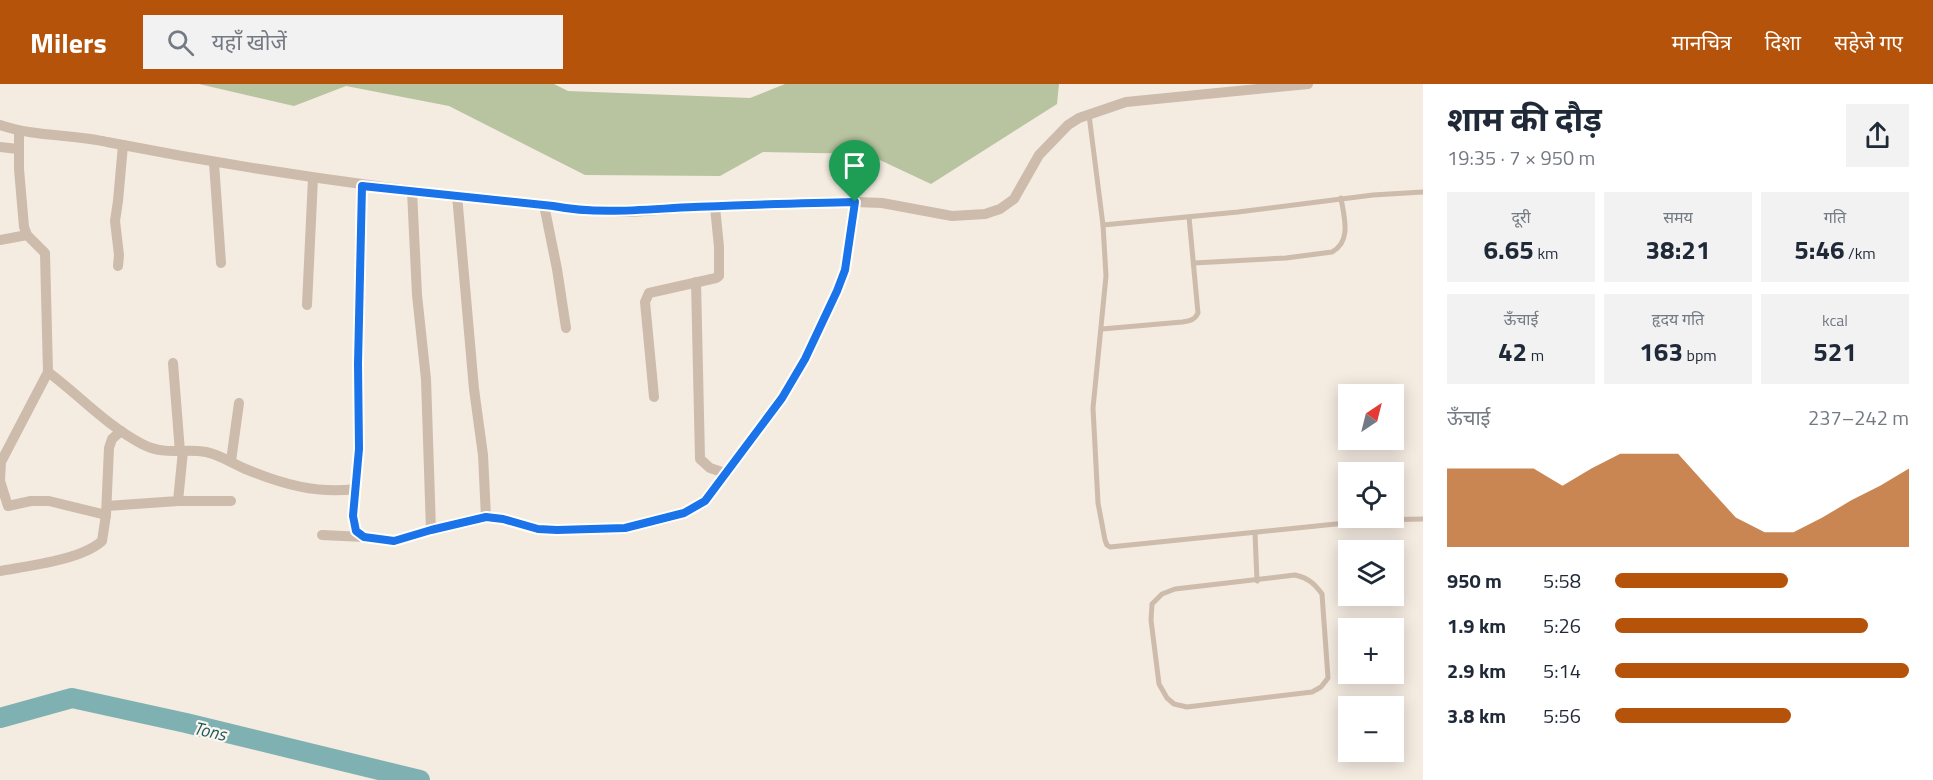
<!DOCTYPE html>
<html lang="hi">
<meta charset="utf-8">
<style>
body{margin:0;font-family:"Titillium Web","Noto Sans Devanagari",sans-serif;background:#f2f2f3;color:#1f2937;height:100vh;display:flex;flex-direction:column;font-size:22px;white-space:nowrap}
*{box-sizing:border-box;margin:0}
p{font-size:20px;color:#747a83}
.icon{flex:none;width:33px;height:33px;fill:none;stroke:currentColor;stroke-width:2;stroke-linecap:round;stroke-linejoin:round}
.map{position:relative;flex:1;overflow:hidden}
.panel{display:flex;flex-direction:column;background:#fff;width:510px}
.panel>*{flex:none}
.needle{width:39px;rotate:35deg}
.fabs{position:absolute;left:1338px;top:300px;display:grid;gap:12px}
.fabs a{display:grid;place-items:center;width:66px;height:66px;border-radius:0px;background:#fff;box-shadow:0 3px 15px #0003;font-size:30px}
.pin{position:absolute;display:grid;place-items:center;width:51px;height:51px;color:#fff;margin:-62px -26px;border-radius:50% 50% 50% 0;rotate:-45deg;box-shadow:0 0 6px #0007}
.pin .icon{rotate:45deg}
.round{display:grid;place-items:center;flex:none;width:63px;height:63px;border-radius:0px;background:#f2f2f3}
.head{display:flex;align-items:center;justify-content:space-between;height:102px;padding:0 24px}
h1{font-size:33px;font-weight:700;line-height:45px}
.metrics{display:grid;grid-template-columns:repeat(3,1fr);gap:9px;height:102px;padding:6px 24px}
.metrics div{display:grid;align-content:center;border-radius:0px;background:#f2f2f3;text-align:center}
.metrics b{font-size:26px;font-weight:700}
.metrics small{font-size:16px;font-weight:400}
.metrics p{font-size:16px}
.chart{height:168px;padding:12px 24px}
.chart p{display:flex;justify-content:space-between}
.chart svg{width:100%;height:108px;margin-top:6px;fill:#b45309;opacity:.7}
ul{padding:0 24px;list-style:none;font-size:20px}
li{display:grid;grid-template-columns:96px 72px 1fr;align-items:center;height:45px}
li i{height:15px;border-radius:8px;background:#b45309}
header{display:flex;align-items:center;gap:36px;box-sizing:border-box;height:84px;padding:0 30px;background:#b45309;color:#fff}
header strong{font-size:28px}
nav{display:flex;gap:33px;margin-inline-start:auto;font-size:21px}
.search{width:420px;height:54px;background:#f2f2f3;display:flex;align-items:center;gap:15px;box-sizing:border-box;padding:0 21px;border-radius:0px;color:#747a83;font-size:22px}
main{display:flex;flex:1;min-height:0}
.map>svg:first-child{display:block}
.green{fill:#b8c4a0}
.lines{fill:none;stroke-linecap:round;stroke-linejoin:round}
.river{stroke:#7fb0b2;stroke-width:20}
.lane{stroke:#cdbbac;stroke-width:5}
.street{stroke:#cdbbac;stroke-width:10}
.route-casing{stroke:#fff;stroke-width:12}
.route{stroke:#1a73e8;stroke-width:8}
.labels{text-anchor:middle;dominant-baseline:central;stroke-width:4.5;stroke-linejoin:round;paint-order:stroke}
.water-label{font-size:18px;font-style:italic;fill:#1f5a5e;stroke:#fbf5ee}
</style>
<header>
<strong>Milers</strong>
<div class="search"><svg class="icon" aria-label="search" viewBox="0 0 24 24"><circle cx="10" cy="10" r="6"/><path d="M15 15l6 6"/></svg>यहाँ खोजें</div>
<nav><a>मानचित्र</a><a>दिशा</a><a>सहेजे गए</a></nav>
</header>
<main>
<div class="map">
<svg width="1423" height="696" viewBox="0 0 1423 696">
<rect width="100%" height="100%" fill="#f4ebe1"/>
<polygon class="green" points="199,0 554,0 568,7 750,14 785,0 1059,0 1057,20 931,100 867,70 763,68 720,92 585,91 449,22 346,2 294,22"/>
<g class="lines">
<polyline class="river" points="0,634 72,614 186,639 420,696"/>
<g class="lane">
<polyline points="1089,31 1103,141"/>
<polyline points="1423,108 1373,111 1238,128 1103,141 1106,192 1093,324 1098,419 1105,456 1107,461 1110,463 1375,436 1423,435"/>
<path d="M1194,179L1286,174L1332,168C1352,157 1344,133 1341,114"/>
<path d="M1102,245L1182,238C1189,237 1194,237 1198,229L1189,133"/>
<polyline points="1255,449 1257,497"/>
<path d="M1295,491C1308,494 1314,499 1322,510L1328,594L1321,603L1312,608L1187,623L1174,620L1167,614L1159,600L1151,536L1152,520L1162,510L1175,505Z"/>
</g>
<g class="street">
<path d="M0,41C35,53 72,50 107,58C255,87 403,108 553,122L575,126L631,128L697,123L855,118L882,119L952,132L985,130L1000,125L1014,115L1039,71L1068,41L1079,34L1126,18L1308,0"/>
<path d="M19,48V85L24,143L27,151L45,169L48,288C79,311 107,342 142,360C165,372 183,364 206,368C221,371 233,380 248,386C282,400 317,410 355,405L353,432L356,447L364,453L395,457L431,446L486,433L503,435L538,445L557,446L625,444L683,429L705,417L782,314L805,275L837,207L845,186L855,118"/>
<polyline points="0,63 18,65"/>
<polyline points="214,79 221,179"/>
<polyline points="412,107 417,211 426,295 431,446"/>
<polyline points="457,111 474,305 483,371 486,433"/>
<polyline points="544,121 557,185 566,244"/>
<polyline points="0,156 27,151"/>
<polyline points="118,182 119,171 115,137 118,117 123,61"/>
<polyline points="696,198 700,375 710,384 725,389"/>
<polyline points="307,221 313,94"/>
<polyline points="173,279 180,368"/>
<polyline points="48,288 1,378 0,397 8,422 31,417 49,417 106,431"/>
<polyline points="654,313 645,218 649,209 716,194 719,192 719,163 715,123"/>
<polyline points="231,377 239,319"/>
<polyline points="355,405 359,365 358,280 362,102"/>
<polyline points="178,417 231,417"/>
<polyline points="107,422 178,417 183,367"/>
<polyline points="322,451 364,453"/>
<path d="M0,487C28,482 81,476 102,457L106,431L109,364L112,355L121,347"/>
</g>
</g>
<g class="lines">
<defs>
<path id="route" d="M362,102L553,122C600,131 647,125 694,123C748,121 801,119 855,118L845,186L837,207L805,275L782,314L705,417L684,429L625,444L557,446L538,445L503,435L486,433L431,446L394,457L364,453L356,447L353,432L359,365L358,280Z"/>
</defs>
<use href="#route" class="route-casing"/>
<use href="#route" class="route"/>
</g>
<g class="labels">
<g class="water-label">
<text transform="translate(210 647) rotate(13)">Tons</text>
</g>
</g>
</svg>
<div class="fabs">
<a><svg class="needle" viewBox="-14 -14 28 28"><path d="M0-13l5 13h-10z" fill="#e53935"/><path d="M0 13l5-13h-10z" fill="#747a83"/></svg></a>
<a><svg class="icon" aria-label="locate" viewBox="0 0 24 24"><circle cx="12" cy="12" r="6"/><path d="M12 2v4M12 18v4M2 12h4M18 12h4"/></svg></a>
<a><svg class="icon" aria-label="layers" viewBox="0 0 24 24"><path d="M12 4l9 5-9 5-9-5zM3 14l9 5 9-5"/></svg></a>
<a>+</a>
<a>−</a>
</div>
<div class="pin" style="left:855px;top:118px;background:#1e9e55"><svg class="icon" aria-label="arrive" viewBox="0 0 24 24"><path d="M6 21V4h12l-3 4 3 4H6"/></svg></div>
</div>
<section class="panel">
<div class="head"><div><h1>शाम की दौड़</h1><p>19:35 · 7 × 950 m</p></div><a class="round"><svg class="icon" aria-label="share" viewBox="0 0 24 24"><path d="M12 15V3M7 8l5-5 5 5M5 13v7h14v-7"/></svg></a></div>
<div class="metrics">
<div><p>दूरी</p><b>6.65<small> km</small></b></div>
<div><p>समय</p><b>38:21</b></div>
<div><p>गति</p><b>5:46<small> /km</small></b></div>
</div>
<div class="metrics">
<div><p>ऊँचाई</p><b>42<small> m</small></b></div>
<div><p>हृदय गति</p><b>163<small> bpm</small></b></div>
<div><p>kcal</p><b>521</b></div>
</div>
<div class="chart"><p><span>ऊँचाई</span>237–242 m</p>
<svg viewBox="0 0 160 44" preserveAspectRatio="none"><path d="M0 44V12L10 12L20 12L30 12L40 19L50 12L60 6L70 6L80 6L90 19L100 32L110 38L120 38L130 32L140 25L150 19L160 12V44z"/></svg>
</div>
<ul>
<li><b>950 m</b>5:58<i style="width:59%"></i></li>
<li><b>1.9 km</b>5:26<i style="width:86%"></i></li>
<li><b>2.9 km</b>5:14<i style="width:100%"></i></li>
<li><b>3.8 km</b>5:56<i style="width:60%"></i></li>
</ul>
</section>
</main>
